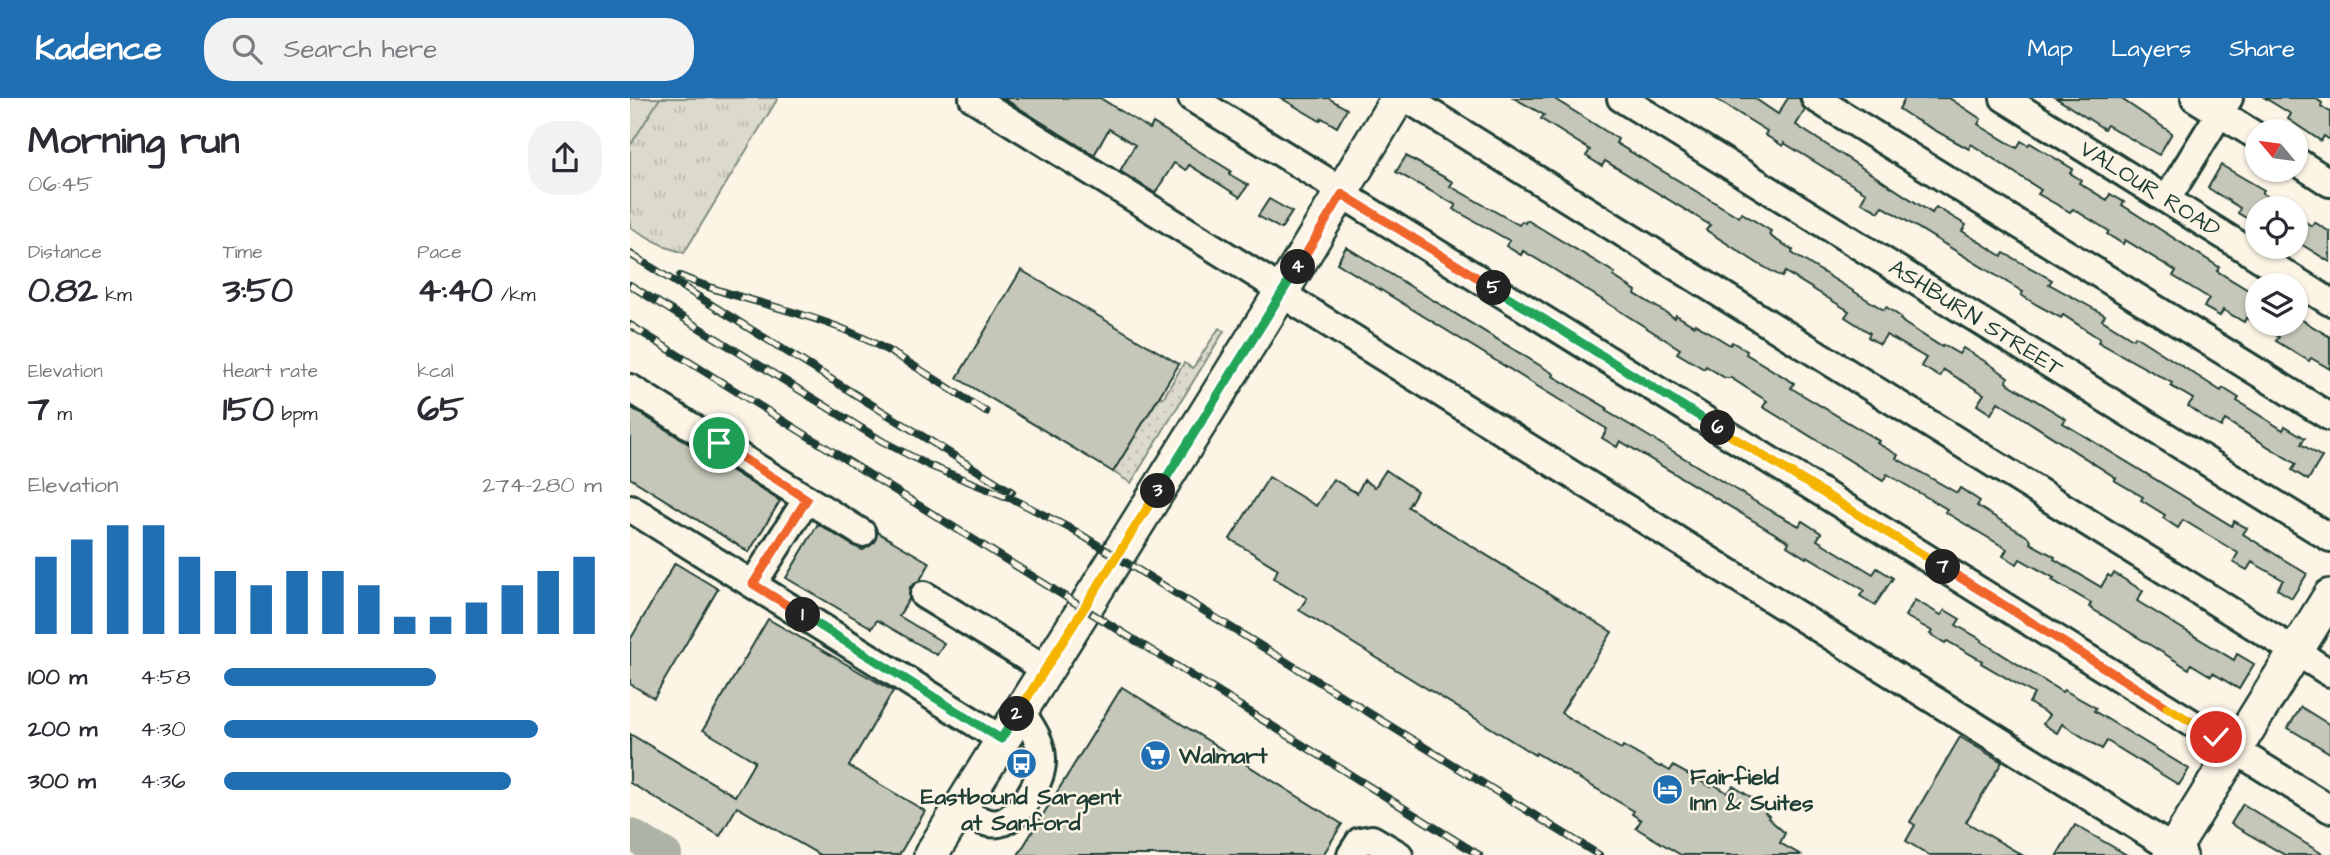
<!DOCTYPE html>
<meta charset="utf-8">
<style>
body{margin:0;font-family:"Architects Daughter",sans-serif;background:#f2f2f3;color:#2b2b33;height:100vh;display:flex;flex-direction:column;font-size:26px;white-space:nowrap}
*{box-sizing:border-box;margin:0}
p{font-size:23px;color:#7c7c81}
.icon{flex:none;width:38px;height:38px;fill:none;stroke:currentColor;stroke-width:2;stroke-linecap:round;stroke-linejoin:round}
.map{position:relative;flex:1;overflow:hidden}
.details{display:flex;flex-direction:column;background:#fff;width:630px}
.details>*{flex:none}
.needle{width:46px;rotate:299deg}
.tools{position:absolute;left:1615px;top:21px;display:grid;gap:14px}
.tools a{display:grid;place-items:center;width:63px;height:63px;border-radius:50%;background:#fff;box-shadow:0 2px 5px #0004;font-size:35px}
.pin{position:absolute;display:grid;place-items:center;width:60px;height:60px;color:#fff;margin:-30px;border:4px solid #fff;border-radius:50%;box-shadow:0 2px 7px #0007}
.km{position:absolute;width:35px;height:35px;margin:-18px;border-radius:50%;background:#222;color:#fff;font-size:19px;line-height:35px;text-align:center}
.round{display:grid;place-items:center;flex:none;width:74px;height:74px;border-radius:28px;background:#f2f2f3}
.overview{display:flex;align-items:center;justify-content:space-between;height:119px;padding:0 28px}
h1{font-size:38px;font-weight:700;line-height:52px}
.figures{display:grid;grid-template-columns:repeat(3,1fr);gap:10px;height:119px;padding:7px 28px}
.figures div{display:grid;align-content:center}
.figures b{font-size:35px;font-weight:700}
.figures small{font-size:19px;font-weight:400}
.figures p{font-size:19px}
.chart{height:196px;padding:14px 28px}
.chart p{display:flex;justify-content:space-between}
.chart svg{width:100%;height:126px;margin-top:7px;stroke:#1f6fb2;stroke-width:6}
ul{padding:0 28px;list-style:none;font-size:23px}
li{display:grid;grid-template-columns:112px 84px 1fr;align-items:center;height:52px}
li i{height:18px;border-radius:9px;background:#1f6fb2}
header{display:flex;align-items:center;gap:42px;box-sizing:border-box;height:98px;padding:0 35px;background:#1f6fb2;color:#fff}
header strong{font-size:33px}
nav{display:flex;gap:38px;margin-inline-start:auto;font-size:24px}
.search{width:490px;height:63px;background:#f2f2f3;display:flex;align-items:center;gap:18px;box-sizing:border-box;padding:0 24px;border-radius:28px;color:#7c7c81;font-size:26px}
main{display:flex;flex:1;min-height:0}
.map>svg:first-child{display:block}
.grass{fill:url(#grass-dots);stroke:#7e8c80;stroke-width:2}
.park{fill:url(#park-tufts);stroke:#7e8c80;stroke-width:2}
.pitch{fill:#dcdacc;stroke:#7e8c80;stroke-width:2}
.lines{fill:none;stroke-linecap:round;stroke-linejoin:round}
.river{stroke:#aeb3a7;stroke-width:32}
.building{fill:#c5c7b9;stroke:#1f3d34;stroke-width:2}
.minor-casing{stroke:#1f3d34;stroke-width:32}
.major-casing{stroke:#1f3d34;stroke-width:38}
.minor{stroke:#fcf5e5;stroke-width:26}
.major{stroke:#fcf5e5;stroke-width:33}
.rail-casing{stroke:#1f3d34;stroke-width:8}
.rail{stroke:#fcf5e5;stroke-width:5;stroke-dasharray:16;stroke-linecap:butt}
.split-1-casing{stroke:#fff;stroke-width:14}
.split-2-casing{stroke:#fff;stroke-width:14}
.split-3-casing{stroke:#fff;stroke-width:14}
.split-4-casing{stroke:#fff;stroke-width:14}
.split-5-casing{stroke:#fff;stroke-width:14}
.split-6-casing{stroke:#fff;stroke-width:14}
.split-7-casing{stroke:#fff;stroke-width:14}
.split-8-casing{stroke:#fff;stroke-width:14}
.split-9-casing{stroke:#fff;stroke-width:14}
.split-1{stroke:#f0652b;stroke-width:9}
.split-2{stroke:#22a559;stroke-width:9}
.split-3{stroke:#f5b400;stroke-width:9}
.split-4{stroke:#22a559;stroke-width:9}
.split-5{stroke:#f0652b;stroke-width:9}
.split-6{stroke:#22a559;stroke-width:9}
.split-7{stroke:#f5b400;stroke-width:9}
.split-8{stroke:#f0652b;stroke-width:9}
.split-9{stroke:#f5b400;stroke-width:9}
.labels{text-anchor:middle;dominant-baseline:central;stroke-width:5;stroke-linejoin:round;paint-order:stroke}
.street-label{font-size:23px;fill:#1f3d34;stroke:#fcf5e5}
.poi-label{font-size:23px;font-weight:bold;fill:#1f3d34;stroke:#fcf5e5;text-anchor:start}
</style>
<header>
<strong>Kadence</strong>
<div class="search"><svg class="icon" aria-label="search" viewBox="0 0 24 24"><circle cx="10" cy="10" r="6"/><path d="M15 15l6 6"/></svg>Search here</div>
<nav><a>Map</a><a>Layers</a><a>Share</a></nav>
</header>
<main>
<section class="details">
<div class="overview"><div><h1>Morning run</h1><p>06:45</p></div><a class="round"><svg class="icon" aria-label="share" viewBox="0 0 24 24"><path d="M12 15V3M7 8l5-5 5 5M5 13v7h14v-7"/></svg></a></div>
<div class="figures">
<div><p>Distance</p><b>0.82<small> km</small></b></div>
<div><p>Time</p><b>3:50</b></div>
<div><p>Pace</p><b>4:40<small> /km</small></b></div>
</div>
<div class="figures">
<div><p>Elevation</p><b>7<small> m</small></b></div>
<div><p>Heart rate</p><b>150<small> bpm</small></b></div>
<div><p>kcal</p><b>65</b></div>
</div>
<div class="chart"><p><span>Elevation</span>274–280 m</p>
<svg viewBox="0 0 160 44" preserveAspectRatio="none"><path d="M5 44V17M15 44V11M25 44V6M35 44V6M45 44V17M55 44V22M65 44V27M75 44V22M85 44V22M95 44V27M105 44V38M115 44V38M125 44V33M135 44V27M145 44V22M155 44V17"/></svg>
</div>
<ul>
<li><b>100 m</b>4:58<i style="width:56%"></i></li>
<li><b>200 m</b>4:30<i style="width:83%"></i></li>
<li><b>300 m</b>4:36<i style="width:76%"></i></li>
</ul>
</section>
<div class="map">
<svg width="1700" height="757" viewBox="0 0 1700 757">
<defs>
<pattern id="grass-dots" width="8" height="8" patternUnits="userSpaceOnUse" patternTransform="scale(1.75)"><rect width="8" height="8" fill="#dcdacc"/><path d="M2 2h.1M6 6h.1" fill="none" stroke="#bcbcb0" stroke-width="1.8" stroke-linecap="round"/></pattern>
<pattern id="park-tufts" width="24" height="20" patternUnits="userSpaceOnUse" patternTransform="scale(1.75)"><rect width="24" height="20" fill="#dcdacc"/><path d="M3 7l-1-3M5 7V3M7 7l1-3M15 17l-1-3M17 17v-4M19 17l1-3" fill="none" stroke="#bcbcb0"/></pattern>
</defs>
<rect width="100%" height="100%" fill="#fcf5e5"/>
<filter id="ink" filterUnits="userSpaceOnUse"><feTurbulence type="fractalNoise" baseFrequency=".0143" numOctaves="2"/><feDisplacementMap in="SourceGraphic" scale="14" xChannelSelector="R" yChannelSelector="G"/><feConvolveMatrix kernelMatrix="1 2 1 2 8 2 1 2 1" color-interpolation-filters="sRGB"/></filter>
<g filter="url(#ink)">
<polygon class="grass" points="589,230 594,233 501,385 483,374 530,298 533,300 554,265 563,270"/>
<polygon class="park" points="0,0 148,0 54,155 36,149 0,129"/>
<polygon class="pitch" points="0,0 30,0 0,48"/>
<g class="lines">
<polyline class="river" points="0,736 36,757"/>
</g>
<g class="building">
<polygon points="373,0 470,0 520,31 523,25 601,73 599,76 618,87 610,99 559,67 556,72 544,65 525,95 490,73 505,47 479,31 464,57"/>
<polygon points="651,0 698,0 717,11 707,29 692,20 690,23"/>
<polygon points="884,0 923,0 988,41 986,45 1109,119 1112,115 1141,133 1139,136 1143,140 1163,152 1162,155 1165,157 1254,212 1256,209 1271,219 1270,221 1274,225 1312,249 1313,247 1329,256 1333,250 1361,267 1378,279 1376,283 1379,286 1436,321 1433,325 1602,428 1604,423 1617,430 1613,436 1677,476 1662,500 1647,491 1653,482 1622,464 1617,472 1603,464 1608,455 1553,422 1548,430 1533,420 1535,417 1511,402 1513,399 1484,382 1486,380 1368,304 1361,316 1347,307 1354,296 1314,272 1310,279 1291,268 1296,260 1264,241 1256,237 1250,246 1238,239 1240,235 1215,219 1219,213 1155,174 1152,179 1127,165 1076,132 1080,127 975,63 972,68 956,58 960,52 911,21 914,17"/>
<polygon points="1084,0 1124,0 1148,16 1158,0 1169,0 1175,12 1166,27 1302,115 1306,109 1336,127 1332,133 1372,158 1374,155 1422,182 1419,186 1475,217 1472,222 1503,241 1505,238 1591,293 1593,290 1609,300 1607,303 1653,332 1655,328 1675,340 1671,346 1692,359 1678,382 1662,372 1666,366 1595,322 1591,329 1575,320 1558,308 1563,301 1541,288 1542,285 1468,244 1470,241 1433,217 1431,220 1407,207 1391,197 1393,194 1252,108 1249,114 1231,104 1236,95 1154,45 1153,48 1135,37 1137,33"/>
<polygon points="1275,0 1319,0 1351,21 1348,26 1352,29 1387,50 1391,43 1398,47 1400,45 1443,71 1440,75 1451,82 1449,85 1477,102 1480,96 1494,104 1492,107 1589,169 1587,173 1628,198 1628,226 1666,226 1667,219 1700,239 1700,271 1681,260 1679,263 1646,243 1649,239 1616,220 1614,224 1593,212 1590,218 1574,209 1579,200 1543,178 1546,173 1495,142 1493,146 1477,136 1479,133 1443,111 1440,114 1408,96 1411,92 1341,46 1339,51 1286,22 1269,11"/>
<polygon points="1426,0 1490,0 1542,35 1529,57 1477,27 1474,31"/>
<polygon points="1635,0 1685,0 1692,5 1691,8 1700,14 1700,42 1694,38 1691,43 1658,21 1661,16"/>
<polygon points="776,58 823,84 820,88 889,127 892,123 895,125 897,122 985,175 983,178 1006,193 1005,196 1045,220 1046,217 1064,228 1065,226 1100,247 1102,244 1117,253 1116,256 1164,285 1161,290 1249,343 1247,345 1268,357 1266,360 1327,395 1330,390 1350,403 1347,408 1398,439 1401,443 1400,445 1425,459 1424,461 1471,489 1478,477 1481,479 1484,475 1513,493 1507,503 1604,562 1607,556 1624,566 1609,591 1583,575 1581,578 1561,566 1559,571 1459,509 1461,505 1422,482 1424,480 1390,461 1387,466 1373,458 1377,451 1315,414 1317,411 1257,376 1253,383 1133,309 1137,303 1101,280 1095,280 1076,268 1074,271 1047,255 1050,251 925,172 893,153 891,157 876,148 880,143 823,111 826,107 766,74"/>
<polygon points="1591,67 1634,92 1632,95 1657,110 1628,110 1628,127 1608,115 1610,110 1578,90"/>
<polygon points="639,101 662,114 651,131 628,118"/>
<polygon points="1666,118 1682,128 1684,124 1700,134 1700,164 1666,143"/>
<polygon points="716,149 924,276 923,278 977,310 976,313 1000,327 1134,409 1169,428 1172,423 1191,435 1187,442 1210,456 1243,476 1247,470 1263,480 1245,507 1230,498 1234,492 1177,458 1176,460 1157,448 1159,444 990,343 987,349 972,340 977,331 707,165"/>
<polygon points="391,172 549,266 483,374 327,280"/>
<polygon points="0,309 150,403 119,454 0,380"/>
<polygon points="756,372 787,393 778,409 982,534 931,615 991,651 993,648 1030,669 1031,668 1040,673 1043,668 1081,689 1083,686 1098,695 1103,688 1138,710 1135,715 1139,718 1138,720 1155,735 1150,745 1171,757 1051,757 1006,730 1011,722 1002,716 1004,713 906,655 905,657 669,512 677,500 644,480 648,471 600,441 639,379 686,408 703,381 727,395 734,382 745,389"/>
<polygon points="188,426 224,448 233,452 245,444 247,434 300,465 290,482 280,489 279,501 269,518 314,545 307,557 247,522 242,530 156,480"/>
<polygon points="45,465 88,491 24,600 0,586 0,542"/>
<polygon points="1285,502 1311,517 1315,512 1330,521 1326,527 1352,542 1351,543 1432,594 1434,592 1466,610 1464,613 1559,671 1549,687 1477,643 1472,651 1432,626 1427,635 1413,626 1419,617 1399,605 1404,596 1351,565 1352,563 1317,543 1315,545 1300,536 1302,533 1275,518"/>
<polygon points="138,521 263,593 219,668 295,713 269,757 190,757 107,709 90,738 0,685 0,636 105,698 125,663 73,632"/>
<polygon points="492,589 712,726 693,757 388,757"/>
<polygon points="1671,609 1700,627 1700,655 1658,630"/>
<polygon points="1330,639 1372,664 1336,724 1392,757 1299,757 1276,743 1285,727 1280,724"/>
<polygon points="1613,706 1657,734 1694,757 1655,757 1601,726"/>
<polygon points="1445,727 1497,757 1427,757"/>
</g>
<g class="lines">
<defs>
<g id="minor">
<polyline points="343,0 634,181 668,206 1553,757"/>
<polyline points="562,0 695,82 712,96 1700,711"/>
<polyline points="776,0 1700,575"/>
<polyline points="991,0 1700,440"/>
<polyline points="1185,0 1700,319"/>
<polyline points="1374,0 1700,204"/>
<polyline points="1565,0 1628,39"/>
<polyline points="1666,63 1700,85"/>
<polyline points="1537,101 1599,0"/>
<polyline points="0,290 177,401 123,486"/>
<polyline points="177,401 232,435"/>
<polyline points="0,410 371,641"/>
<polyline points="294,497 415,571"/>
<path d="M328,712C339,717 356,728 369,725C390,720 413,682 412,661C412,643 399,626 390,612"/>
<polyline points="721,757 730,743 742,741 769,757"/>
</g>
<g id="major">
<polyline points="301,757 651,195 768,0"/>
<polyline points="1540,757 1700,498"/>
</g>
</defs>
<use href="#minor" class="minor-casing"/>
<use href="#major" class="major-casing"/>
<use href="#minor" class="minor"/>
<use href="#major" class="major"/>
<defs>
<g id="rail">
<polyline points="0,156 382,394"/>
<path d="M50,178C103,201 159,209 213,231C263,251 310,285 356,314"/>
<polyline points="0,187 252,343 298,367 387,403 445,433 969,757"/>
<polyline points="0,227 849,757"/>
</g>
</defs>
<use href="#rail" class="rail-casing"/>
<use href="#rail" class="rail"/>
</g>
</g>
<g class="lines" filter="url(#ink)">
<defs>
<polyline id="split-1" points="89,345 177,401 123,486 173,517"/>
<polyline id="split-2" points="173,517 371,641 387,616"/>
<polyline id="split-3" points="387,616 528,393"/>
<polyline id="split-4" points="528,393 668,169"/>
<polyline id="split-5" points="668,169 712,96 864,190"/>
<polyline id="split-6" points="864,190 1088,330"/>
<polyline id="split-7" points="1088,330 1313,469"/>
<polyline id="split-8" points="1313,469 1537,609"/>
<polyline id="split-9" points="1537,609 1586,639"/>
</defs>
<use href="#split-1" class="split-1-casing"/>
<use href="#split-2" class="split-2-casing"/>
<use href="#split-3" class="split-3-casing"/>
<use href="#split-4" class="split-4-casing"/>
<use href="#split-5" class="split-5-casing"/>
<use href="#split-6" class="split-6-casing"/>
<use href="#split-7" class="split-7-casing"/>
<use href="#split-8" class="split-8-casing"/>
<use href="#split-9" class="split-9-casing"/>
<use href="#split-1" class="split-1"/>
<use href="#split-2" class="split-2"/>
<use href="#split-3" class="split-3"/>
<use href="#split-4" class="split-4"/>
<use href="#split-5" class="split-5"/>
<use href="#split-6" class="split-6"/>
<use href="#split-7" class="split-7"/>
<use href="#split-8" class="split-8"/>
<use href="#split-9" class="split-9"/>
</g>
<defs>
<symbol id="supermarket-disc" viewBox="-11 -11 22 22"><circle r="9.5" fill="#1f6fb2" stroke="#fcf5e5"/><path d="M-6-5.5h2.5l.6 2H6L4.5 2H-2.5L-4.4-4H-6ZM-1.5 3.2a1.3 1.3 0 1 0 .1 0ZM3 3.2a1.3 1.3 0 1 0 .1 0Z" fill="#fff"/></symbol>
<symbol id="bus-disc" viewBox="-11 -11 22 22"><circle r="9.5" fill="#1f6fb2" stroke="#fcf5e5"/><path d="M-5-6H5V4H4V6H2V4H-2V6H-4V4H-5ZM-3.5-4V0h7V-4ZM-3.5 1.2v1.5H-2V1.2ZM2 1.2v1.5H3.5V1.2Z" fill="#fff"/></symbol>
<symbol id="hotel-disc" viewBox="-11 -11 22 22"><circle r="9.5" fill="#1f6fb2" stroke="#fcf5e5"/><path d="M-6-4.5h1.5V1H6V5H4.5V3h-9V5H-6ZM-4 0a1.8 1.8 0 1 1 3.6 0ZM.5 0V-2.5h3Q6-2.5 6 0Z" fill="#fff"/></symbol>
</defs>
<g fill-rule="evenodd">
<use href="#supermarket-disc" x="508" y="640" width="35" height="35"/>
<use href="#bus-disc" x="374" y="648" width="35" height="35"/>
<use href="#hotel-disc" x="1020" y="674" width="35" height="35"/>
</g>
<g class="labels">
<g class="street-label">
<text transform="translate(1520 91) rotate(32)">VALOUR ROAD</text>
<text transform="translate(1346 220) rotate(32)">ASHBURN STREET</text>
</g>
<g class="poi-label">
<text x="549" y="658">Walmart</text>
<text x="1060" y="679">Fairfield<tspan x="1060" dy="26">Inn &amp; Suites</tspan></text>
<text x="391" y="699" text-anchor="middle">Eastbound Sargent<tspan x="391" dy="26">at Sanford</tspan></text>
</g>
</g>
</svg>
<div class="tools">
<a><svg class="needle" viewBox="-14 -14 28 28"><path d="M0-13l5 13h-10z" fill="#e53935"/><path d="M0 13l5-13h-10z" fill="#7c7c81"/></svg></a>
<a><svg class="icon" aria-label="locate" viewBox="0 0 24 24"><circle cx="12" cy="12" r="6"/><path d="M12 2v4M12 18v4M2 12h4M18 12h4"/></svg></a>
<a><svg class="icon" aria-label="layers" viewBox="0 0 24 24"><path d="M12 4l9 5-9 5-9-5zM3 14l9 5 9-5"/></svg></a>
</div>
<div class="pin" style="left:89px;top:345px;background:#1e9e55"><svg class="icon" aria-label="arrive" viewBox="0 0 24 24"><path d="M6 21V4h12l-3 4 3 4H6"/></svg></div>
<div class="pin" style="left:1586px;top:639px;background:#d93025"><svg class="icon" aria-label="check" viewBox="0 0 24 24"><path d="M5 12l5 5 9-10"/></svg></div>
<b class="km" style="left:173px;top:517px">1</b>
<b class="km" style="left:387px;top:616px">2</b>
<b class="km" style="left:528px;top:393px">3</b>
<b class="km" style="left:668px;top:169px">4</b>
<b class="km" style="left:864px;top:190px">5</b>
<b class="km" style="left:1088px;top:330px">6</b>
<b class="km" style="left:1313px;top:469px">7</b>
</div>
</main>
